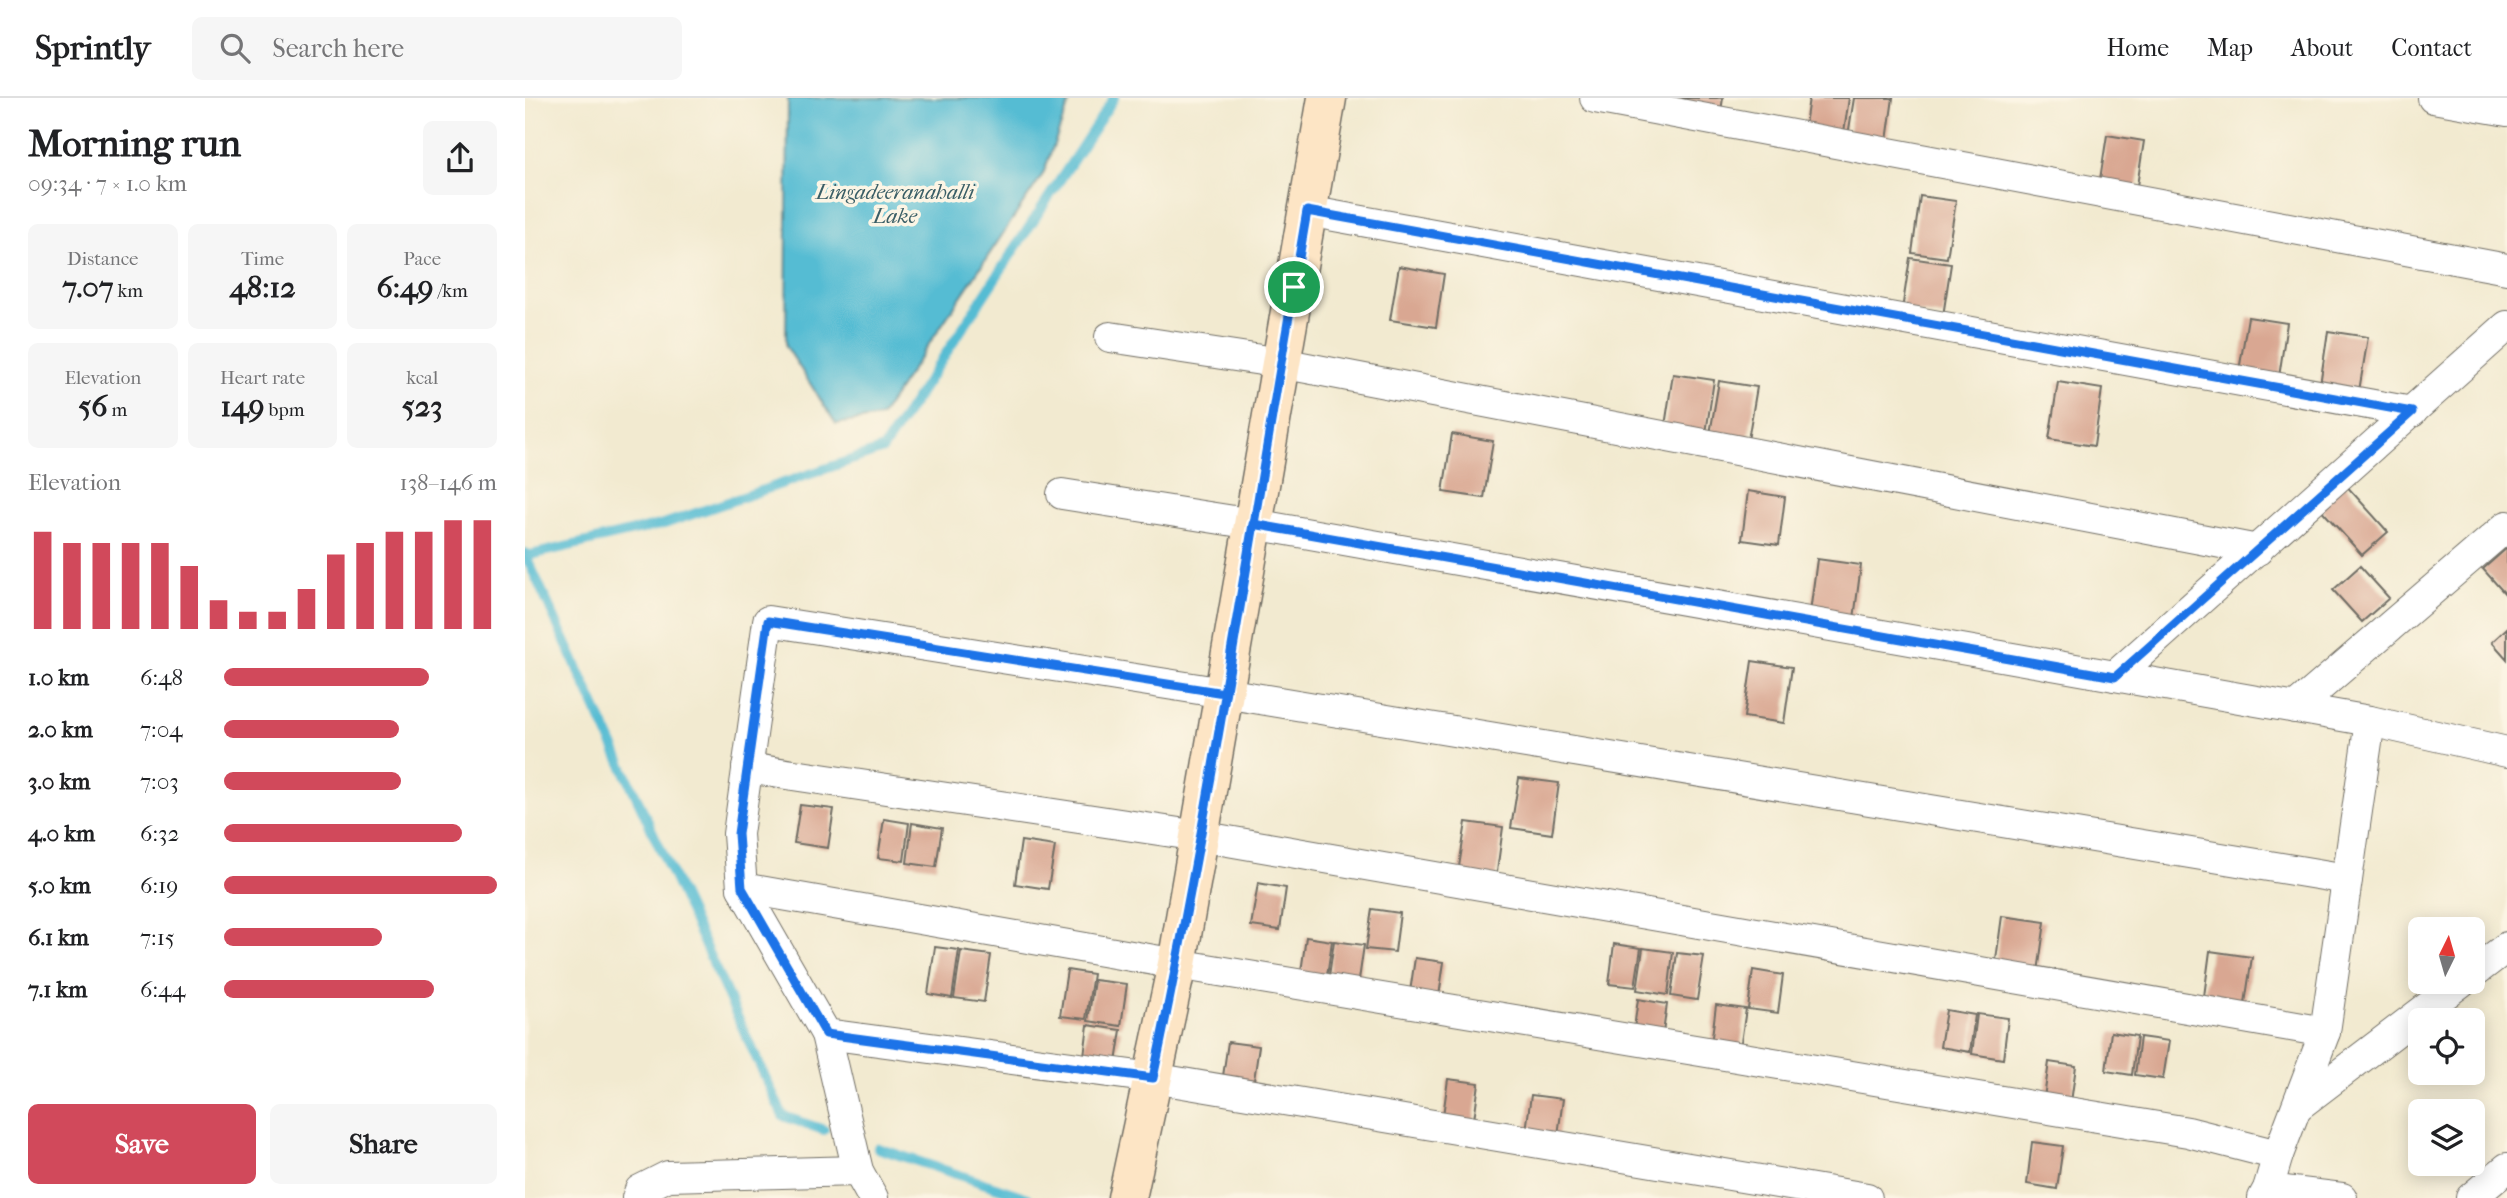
<!DOCTYPE html>
<meta charset="utf-8">
<style>
body{margin:0;font-family:"IM FELL French Canon",serif;background:#f6f6f6;color:#202124;height:100vh;display:flex;flex-direction:column;font-size:26px;white-space:nowrap}
*{box-sizing:border-box;margin:0}
p{font-size:23px;color:#757577}
.icon{flex:none;width:38px;height:38px;fill:none;stroke:currentColor;stroke-width:2;stroke-linecap:round;stroke-linejoin:round}
.map{position:relative;flex:1;overflow:hidden}
.sheet{display:flex;flex-direction:column;background:#fff;width:525px}
.sheet>*{flex:none}
.needle{width:46px;rotate:5deg}
.buttons{position:absolute;left:1883px;top:819px;display:grid;gap:14px}
.buttons a{display:grid;place-items:center;width:77px;height:77px;border-radius:10px;background:#fff;box-shadow:0 4px 18px #0003;font-size:35px}
.pin{position:absolute;display:grid;place-items:center;width:60px;height:60px;color:#fff;margin:-30px;border:4px solid #fff;border-radius:50%;box-shadow:0 2px 7px #0007}
.round{display:grid;place-items:center;flex:none;width:74px;height:74px;border-radius:10px;background:#f6f6f6}
.head{display:flex;align-items:center;justify-content:space-between;height:119px;padding:0 28px}
h1{font-size:38px;font-weight:700;line-height:52px}
.metrics{display:grid;grid-template-columns:repeat(3,1fr);gap:10px;height:119px;padding:7px 28px}
.metrics div{display:grid;align-content:center;border-radius:10px;background:#f6f6f6;text-align:center}
.metrics b{font-size:30px;font-weight:700}
.metrics small{font-size:19px;font-weight:400}
.metrics p{font-size:19px}
.chart{height:196px;padding:14px 28px}
.chart p{display:flex;justify-content:space-between}
.chart svg{width:100%;height:126px;margin-top:7px;stroke:#d1495b;stroke-width:6}
.button{display:flex;gap:14px;margin-top:auto;padding:14px 28px}
.button a{flex:1;height:80px;border-radius:10px;background:#d1495b;color:#fff;font-size:28px;font-weight:700;line-height:80px;text-align:center}
.button a+a{background:#f6f6f6;color:#202124}
ul{padding:0 28px;list-style:none;font-size:23px}
li{display:grid;grid-template-columns:112px 84px 1fr;align-items:center;height:52px}
li i{height:18px;border-radius:9px;background:#d1495b}
header{display:flex;align-items:center;gap:42px;box-sizing:border-box;height:98px;padding:0 35px;background:#fff;border-bottom:2px solid #e0e0e0}
header strong{font-size:33px}
nav{display:flex;gap:38px;margin-inline-start:auto;font-size:24px}
.search{width:490px;height:63px;background:#f6f6f6;display:flex;align-items:center;gap:18px;box-sizing:border-box;padding:0 24px;border-radius:10px;color:#757577;font-size:26px}
main{display:flex;flex:1;min-height:0}
.map>svg:first-child{display:block}
.water{fill:#55bcd3;stroke:#40747f;stroke-width:2}
.lines{fill:none;stroke-linecap:round;stroke-linejoin:round}
.stream{stroke:#55bcd3;stroke-width:10}
.building{fill:#d9a792}
.street-casing{stroke:#716e65;stroke-width:32}
.secondary-casing{stroke:#716e65;stroke-width:41}
.street{stroke:#fff;stroke-width:30}
.secondary{stroke:#fde5c5;stroke-width:38}
.route-casing{stroke:#fff;stroke-width:14}
.route{stroke:#1a73e8;stroke-width:9}
.labels{text-anchor:middle;dominant-baseline:central;stroke-width:7;stroke-linejoin:round;paint-order:stroke}
.water-label{font-size:21px;font-style:italic;fill:#3a5e66;stroke:#fcf5e5}
</style>
<header>
<strong>Sprintly</strong>
<div class="search"><svg class="icon" aria-label="search" viewBox="0 0 24 24"><circle cx="10" cy="10" r="6"/><path d="M15 15l6 6"/></svg>Search here</div>
<nav><a>Home</a><a>Map</a><a>About</a><a>Contact</a></nav>
</header>
<main>
<section class="sheet">
<div class="head"><div><h1>Morning run</h1><p>09:34 · 7 × 1.0 km</p></div><a class="round"><svg class="icon" aria-label="share" viewBox="0 0 24 24"><path d="M12 15V3M7 8l5-5 5 5M5 13v7h14v-7"/></svg></a></div>
<div class="metrics">
<div><p>Distance</p><b>7.07<small> km</small></b></div>
<div><p>Time</p><b>48:12</b></div>
<div><p>Pace</p><b>6:49<small> /km</small></b></div>
</div>
<div class="metrics">
<div><p>Elevation</p><b>56<small> m</small></b></div>
<div><p>Heart rate</p><b>149<small> bpm</small></b></div>
<div><p>kcal</p><b>523</b></div>
</div>
<div class="chart"><p><span>Elevation</span>138–146 m</p>
<svg viewBox="0 0 160 44" preserveAspectRatio="none"><path d="M5 44V10M15 44V14M25 44V14M35 44V14M45 44V14M55 44V22M65 44V34M75 44V38M85 44V38M95 44V30M105 44V18M115 44V14M125 44V10M135 44V10M145 44V6M155 44V6"/></svg>
</div>
<ul>
<li><b>1.0 km</b>6:48<i style="width:75%"></i></li>
<li><b>2.0 km</b>7:04<i style="width:64%"></i></li>
<li><b>3.0 km</b>7:03<i style="width:65%"></i></li>
<li><b>4.0 km</b>6:32<i style="width:87%"></i></li>
<li><b>5.0 km</b>6:19<i style="width:100%"></i></li>
<li><b>6.1 km</b>7:15<i style="width:58%"></i></li>
<li><b>7.1 km</b>6:44<i style="width:77%"></i></li>
</ul>
<div class="button"><a>Save</a><a>Share</a></div>
</section>
<div class="map">
<svg width="1982" height="1100" viewBox="0 0 1982 1100">
<rect width="100%" height="100%" fill="#fcf5e5"/>
<filter id="ink" filterUnits="userSpaceOnUse"><feTurbulence type="fractalNoise" baseFrequency=".0143" numOctaves="2"/><feDisplacementMap in="SourceGraphic" scale="14" xChannelSelector="R" yChannelSelector="G"/><feConvolveMatrix kernelMatrix="1 2 1 2 8 2 1 2 1" color-interpolation-filters="sRGB"/></filter>
<filter id="wash" filterUnits="userSpaceOnUse"><feTurbulence type="fractalNoise" baseFrequency=".00686" numOctaves="4" result="noise"/><feDisplacementMap in="SourceGraphic" scale="28" xChannelSelector="R" yChannelSelector="G"/><feGaussianBlur stdDeviation="1.57" result="paint"/><feColorMatrix in="noise" values="0 0 0 0 0 0 0 0 0 0 0 0 0 0 0 0 0 1.4 0 .05"/><feComposite in="paint" operator="in"/></filter>
<g filter="url(#wash)">
<rect width="100%" height="100%" fill="#f2ead0"/>
<polygon class="water" points="263,0 546,0 518,76 355,319 311,326 261,248"/>
<g class="lines">
<g class="stream">
<polyline points="0,455 1,458 139,426 358,351 589,0"/>
<polyline points="1,458 258,1018 299,1032"/>
<polyline points="353,1050 503,1100"/>
</g>
</g>
<g id="blocks">
<g class="building">
<polygon points="1158,0 1198,0 1195,19 1156,13"/>
<polygon points="1284,0 1324,0 1318,41 1279,34"/>
<polygon points="1329,0 1368,0 1361,50 1322,44"/>
<polygon points="1582,37 1619,43 1611,94 1574,88"/>
<polygon points="1395,98 1431,103 1422,160 1387,155"/>
<polygon points="1385,160 1426,166 1418,218 1377,212"/>
<polygon points="874,168 919,176 911,229 865,222"/>
<polygon points="1723,219 1762,225 1754,279 1714,273"/>
<polygon points="1803,233 1843,239 1834,293 1795,287"/>
<polygon points="1148,276 1189,282 1181,335 1140,328"/>
<polygon points="1194,283 1232,289 1223,342 1185,336"/>
<polygon points="1533,284 1577,291 1569,348 1524,341"/>
<polygon points="927,336 968,343 959,400 918,394"/>
<polygon points="1819,385 1863,434 1837,457 1793,408"/>
<polygon points="1223,393 1260,399 1254,447 1217,442"/>
<polygon points="1982,450 1982,498 1958,471"/>
<polygon points="1292,461 1336,467 1329,521 1285,515"/>
<polygon points="1835,468 1864,500 1837,524 1808,492"/>
<polygon points="1982,530 1982,561 1967,544"/>
<polygon points="1227,563 1267,569 1259,625 1219,619"/>
<polygon points="994,680 1034,685 1027,736 986,730"/>
<polygon points="275,707 309,711 303,750 269,745"/>
<polygon points="359,721 384,725 379,763 353,760"/>
<polygon points="941,724 978,729 971,781 933,775"/>
<polygon points="387,725 417,730 411,769 382,765"/>
<polygon points="496,743 530,748 523,791 490,786"/>
<polygon points="733,785 761,790 755,832 726,828"/>
<polygon points="847,811 875,815 870,854 841,851"/>
<polygon points="1477,818 1520,824 1513,874 1470,869"/>
<polygon points="781,839 807,843 802,878 776,874"/>
<polygon points="809,843 839,847 833,889 803,885"/>
<polygon points="1089,846 1116,850 1110,889 1084,886"/>
<polygon points="410,849 434,852 427,900 403,896"/>
<polygon points="1118,850 1148,854 1143,897 1112,892"/>
<polygon points="436,853 466,857 459,904 429,900"/>
<polygon points="1685,853 1727,859 1719,912 1678,906"/>
<polygon points="1152,855 1179,858 1172,902 1146,898"/>
<polygon points="890,860 919,864 914,898 885,894"/>
<polygon points="542,872 568,876 561,921 535,918"/>
<polygon points="1228,872 1258,877 1253,915 1223,911"/>
<polygon points="569,882 602,886 596,928 563,923"/>
<polygon points="1113,901 1142,906 1137,942 1108,938"/>
<polygon points="1191,907 1221,911 1215,951 1186,947"/>
<polygon points="1421,912 1450,917 1445,954 1415,949"/>
<polygon points="1452,916 1483,920 1478,961 1447,956"/>
<polygon points="563,927 596,932 590,971 558,966"/>
<polygon points="1586,934 1612,938 1607,977 1581,973"/>
<polygon points="1615,939 1644,943 1638,981 1610,977"/>
<polygon points="703,944 734,948 728,989 697,985"/>
<polygon points="1524,964 1551,968 1546,1004 1519,1000"/>
<polygon points="923,981 954,985 948,1029 917,1025"/>
<polygon points="1006,997 1038,1001 1032,1044 1000,1040"/>
<polygon points="1507,1044 1538,1048 1532,1091 1502,1086"/>
</g>
</g>
</g>
<g filter="url(#ink)">
<use href="#blocks" fill-opacity="0" stroke="#716e65" stroke-width="2"/>
<g class="lines">
<defs>
<g id="street">
<polyline points="1070,0 1982,171"/>
<polyline points="1908,0 1982,13"/>
<polyline points="782,113 1887,314"/>
<polyline points="585,239 756,265 1733,452"/>
<polyline points="537,396 728,426 1845,623 1982,654"/>
<polyline points="1590,578 1982,228"/>
<polyline points="1770,610 1982,428"/>
<polyline points="222,670 674,738 1800,934"/>
<polyline points="217,790 652,866 1663,1034 1753,1057"/>
<polyline points="1948,875 1982,849"/>
<polyline points="301,936 333,1073 348,1100"/>
<polyline points="1773,1008 1936,884"/>
<polyline points="1743,1091 1817,1100"/>
<polyline points="112,1100 115,1092 143,1078 333,1073"/>
<polyline points="1342,1100 628,980 301,936 217,790 213,736 243,523 699,595 1822,781"/>
<polyline points="1738,1100 1743,1091 1753,1057 1800,934 1845,623"/>
<polyline points="1946,1100 1982,1070"/>
</g>
<polyline id="secondary" points="602,1100 652,866 802,0"/>
</defs>
<use href="#street" class="street-casing"/>
<use href="#secondary" class="secondary-casing"/>
<use href="#street" class="street"/>
<use href="#secondary" class="secondary"/>
</g>
</g>
<g class="lines" filter="url(#ink)">
<defs>
<path id="route" d="M769,189C723,453 684,718 628,980L301,936L217,790L213,736L243,523L699,595L728,426L1590,579L1887,314L782,113L769,189"/>
</defs>
<use href="#route" class="route-casing"/>
<use href="#route" class="route"/>
</g>
<g class="labels">
<g class="water-label">
<text x="370" y="94">Lingadeeranahalli<tspan x="370" dy="24">Lake</tspan></text>
</g>
</g>
</svg>
<div class="buttons">
<a><svg class="needle" viewBox="-14 -14 28 28"><path d="M0-13l5 13h-10z" fill="#e53935"/><path d="M0 13l5-13h-10z" fill="#757577"/></svg></a>
<a><svg class="icon" aria-label="locate" viewBox="0 0 24 24"><circle cx="12" cy="12" r="6"/><path d="M12 2v4M12 18v4M2 12h4M18 12h4"/></svg></a>
<a><svg class="icon" aria-label="layers" viewBox="0 0 24 24"><path d="M12 4l9 5-9 5-9-5zM3 14l9 5 9-5"/></svg></a>
</div>
<div class="pin" style="left:769px;top:189px;background:#1e9e55"><svg class="icon" aria-label="arrive" viewBox="0 0 24 24"><path d="M6 21V4h12l-3 4 3 4H6"/></svg></div>
</div>
</main>
